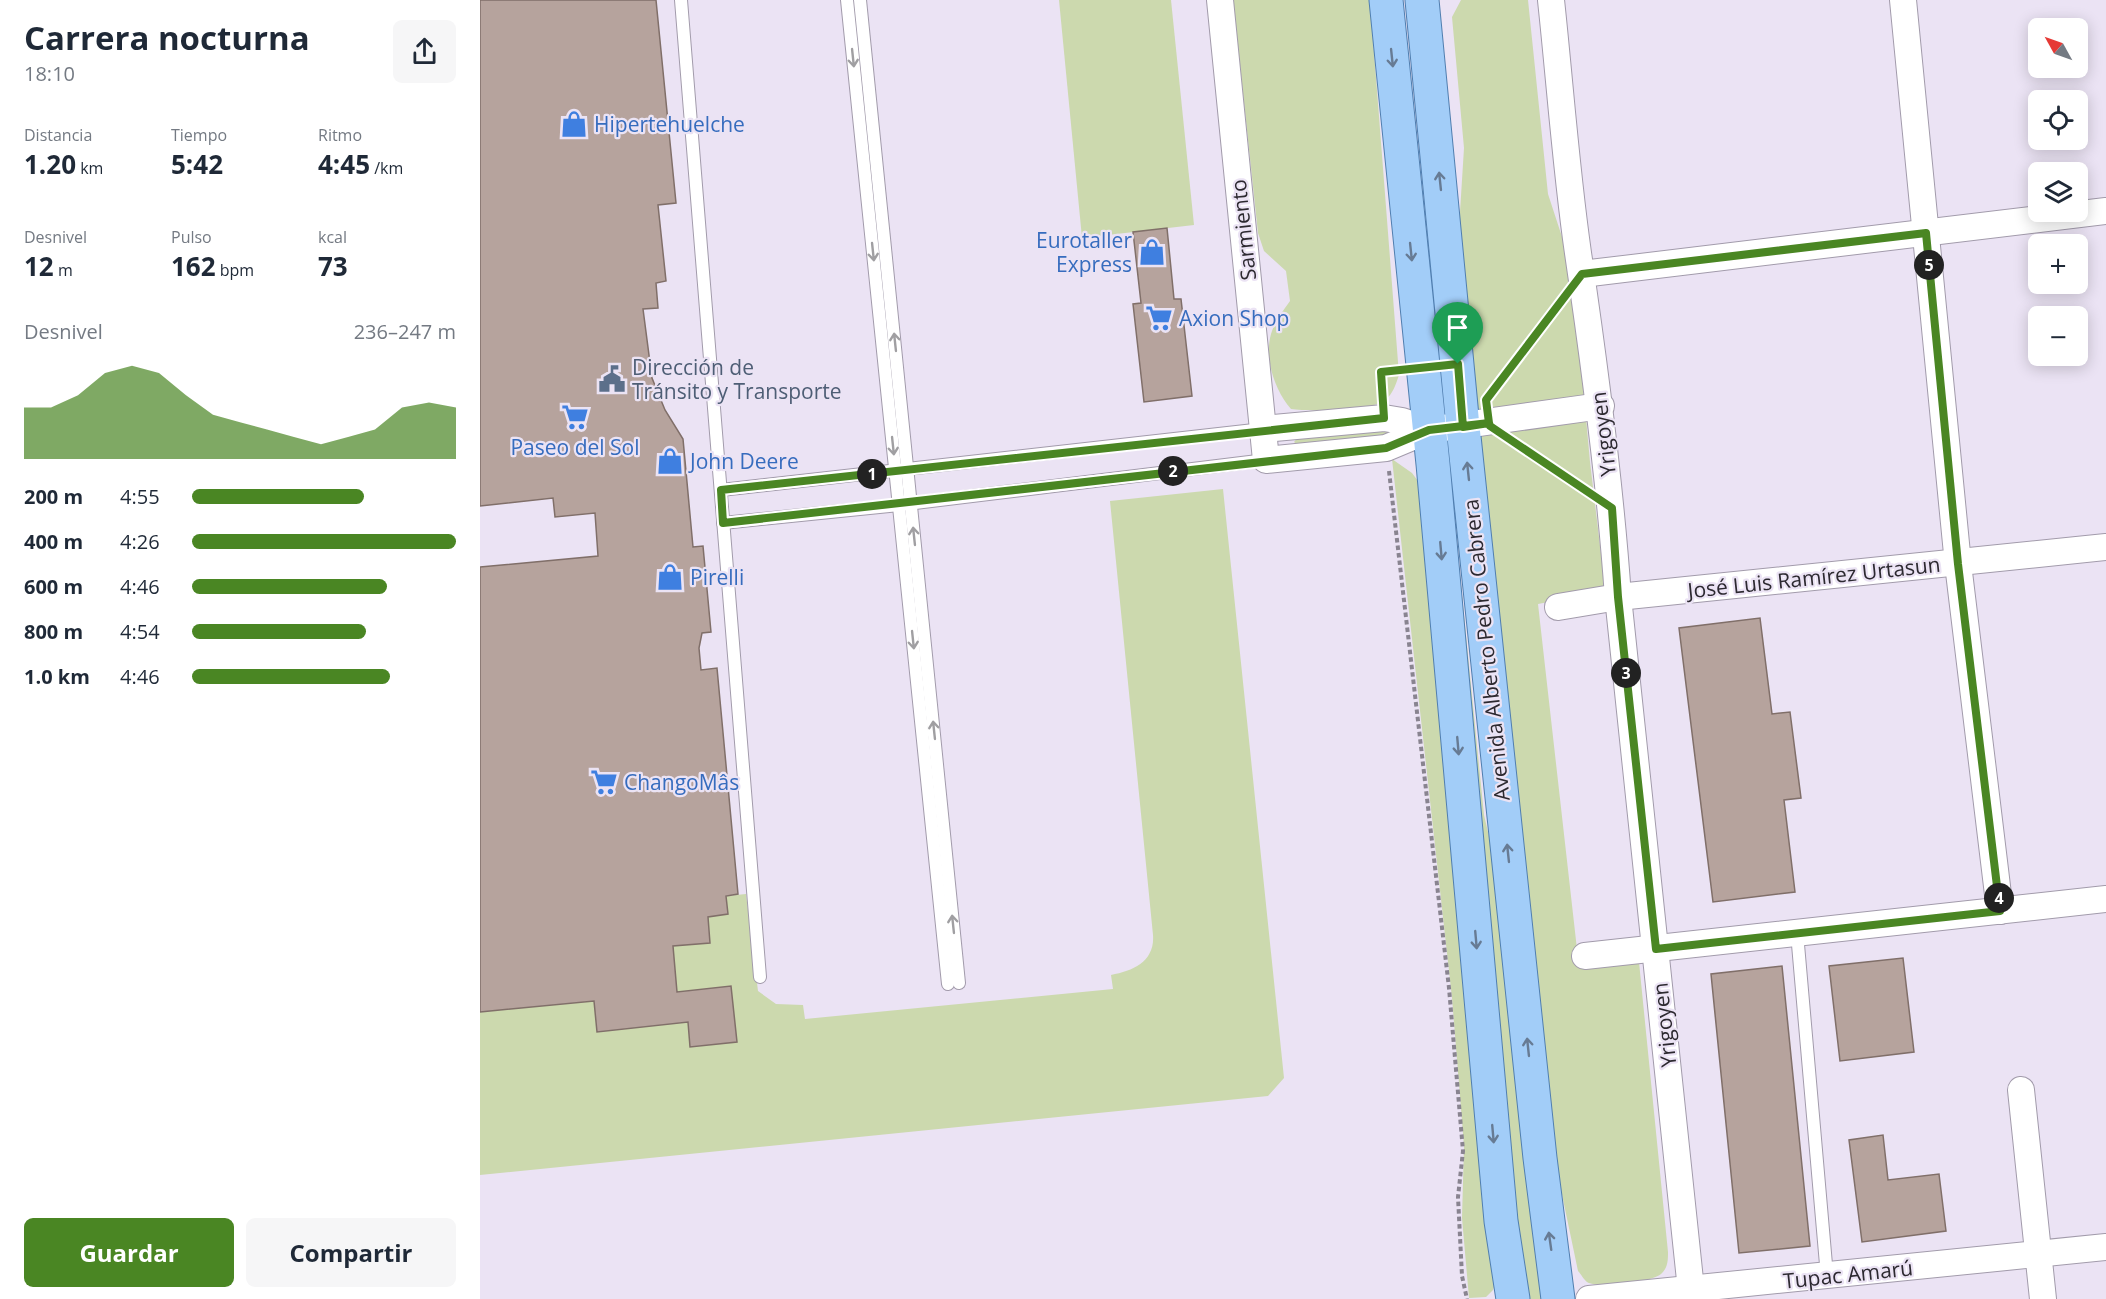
<!DOCTYPE html>
<html lang="es">
<meta charset="utf-8">
<style>
body{margin:0;font-family:"Open Sans",sans-serif;background:#f6f6f7;color:#1f2937;height:100vh;display:flex;flex-direction:column;font-size:22px;white-space:nowrap}
*{box-sizing:border-box;margin:0}
p{font-size:20px;color:#747a83}
.icon{flex:none;width:33px;height:33px;fill:none;stroke:currentColor;stroke-width:2;stroke-linecap:round;stroke-linejoin:round}
.map{position:relative;flex:1;overflow:hidden}
.details{display:flex;flex-direction:column;background:#fff;width:480px}
.details>*{flex:none}
.needle{width:39px;rotate:310deg}
.controls{position:absolute;left:1548px;top:18px;display:grid;gap:12px}
.controls a{display:grid;place-items:center;width:60px;height:60px;border-radius:9px;background:#fff;box-shadow:0 3px 15px #0003;font-size:30px}
.pin{position:absolute;display:grid;place-items:center;width:51px;height:51px;color:#fff;margin:-62px -26px;border-radius:50% 50% 50% 0;rotate:-45deg;box-shadow:0 0 6px #0007}
.pin .icon{rotate:45deg}
.km{position:absolute;width:30px;height:30px;margin:-15px;border-radius:50%;background:#222;color:#fff;font-size:16px;line-height:30px;text-align:center}
.round{display:grid;place-items:center;flex:none;width:63px;height:63px;border-radius:9px;background:#f6f6f7}
.head{display:flex;align-items:center;justify-content:space-between;height:102px;padding:0 24px}
h1{font-size:33px;font-weight:700;line-height:45px}
.figures{display:grid;grid-template-columns:repeat(3,1fr);gap:9px;height:102px;padding:6px 24px}
.figures div{display:grid;align-content:center}
.figures b{font-size:26px;font-weight:700}
.figures small{font-size:16px;font-weight:400}
.figures p{font-size:16px}
.chart{height:168px;padding:12px 24px}
.chart p{display:flex;justify-content:space-between}
.chart svg{width:100%;height:108px;margin-top:6px;fill:#4a8623;opacity:.7}
.cta{display:flex;gap:12px;margin-top:auto;padding:12px 24px}
.cta a{flex:1;height:69px;border-radius:9px;background:#4a8623;color:#fff;font-size:24px;font-weight:700;line-height:69px;text-align:center}
.cta a+a{background:#f6f6f7;color:#1f2937}
ul{padding:0 24px;list-style:none;font-size:20px}
li{display:grid;grid-template-columns:96px 72px 1fr;align-items:center;height:45px}
li i{height:15px;border-radius:8px;background:#4a8623}
main{display:flex;flex:1;min-height:0}
.map>svg:first-child{display:block}
.green{fill:#ccd9ae}
.building{fill:#b6a39d;stroke:#806f69;stroke-width:1.5}
.lines{fill:none;stroke-linecap:round;stroke-linejoin:round}
.service-casing{stroke:#a29bab;stroke-width:14}
.minor-casing{stroke:#a29bab;stroke-width:28}
.primary-casing{stroke:#507eaf;stroke-width:35}
.path{stroke:#898490;stroke-width:4;stroke-dasharray:4.5 3;stroke-linecap:butt}
.service{stroke:#fff;stroke-width:12}
.minor{stroke:#fff;stroke-width:26}
.primary{stroke:#a2cdf8;stroke-width:33}
.oneway{stroke:#a09fa2}
.oneway2{stroke:#677b94}
.route-casing{stroke:#fff;stroke-width:12}
.route{stroke:#4a8623;stroke-width:8}
.labels{text-anchor:middle;dominant-baseline:central;stroke-width:4.5;stroke-linejoin:round;paint-order:stroke}
.shop-label{font-size:21px;fill:#366cbe;stroke:#ebe3f4;text-anchor:start}
.street-label{font-size:21px;fill:#2c2930;stroke:#ebe3f4}
.service-label{font-size:21px;fill:#4e5e75;stroke:#ebe3f4;text-anchor:start}
</style>
<main>
<section class="details">
<div class="head"><div><h1>Carrera nocturna</h1><p>18:10</p></div><a class="round"><svg class="icon" aria-label="share" viewBox="0 0 24 24"><path d="M12 15V3M7 8l5-5 5 5M5 13v7h14v-7"/></svg></a></div>
<div class="figures">
<div><p>Distancia</p><b>1.20<small> km</small></b></div>
<div><p>Tiempo</p><b>5:42</b></div>
<div><p>Ritmo</p><b>4:45<small> /km</small></b></div>
</div>
<div class="figures">
<div><p>Desnivel</p><b>12<small> m</small></b></div>
<div><p>Pulso</p><b>162<small> bpm</small></b></div>
<div><p>kcal</p><b>73</b></div>
</div>
<div class="chart"><p><span>Desnivel</span>236–247 m</p>
<svg viewBox="0 0 160 44" preserveAspectRatio="none"><path d="M0 44V23L10 23L20 18L30 9L40 6L50 9L60 18L70 26L80 29L90 32L100 35L110 38L120 35L130 32L140 23L150 21L160 23V44z"/></svg>
</div>
<ul>
<li><b>200 m</b>4:55<i style="width:65%"></i></li>
<li><b>400 m</b>4:26<i style="width:100%"></i></li>
<li><b>600 m</b>4:46<i style="width:74%"></i></li>
<li><b>800 m</b>4:54<i style="width:66%"></i></li>
<li><b>1.0 km</b>4:46<i style="width:75%"></i></li>
</ul>
<div class="cta"><a>Guardar</a><a>Compartir</a></div>
</section>
<div class="map">
<svg width="1626" height="1299" viewBox="0 0 1626 1299">
<rect width="100%" height="100%" fill="#ebe3f4"/>
<g class="green">
<polygon points="579,0 691,0 714,225 602,238"/>
<path d="M753,0H890L919,375C915,387 911,400 897,404C881,410 829,412 811,409C795,391 784,359 791,334C795,321 803,311 810,301L806,271L784,251L778,233Z"/>
<path d="M981,0H1048L1068,194L1084,243L1098,330L1110,462L1124,579L1123,587L1115,593L1058,604L1099,967L1159,962L1188,1252C1188,1260 1188,1268 1181,1274C1173,1282 1117,1289 1107,1282C1104,1280 1101,1274 1098,1271L1080,1185L1050,933L979,228L984,148L972,17Z"/>
<polygon points="907,427 915,432 908,437 819,446 814,442 819,436"/>
<polygon points="968,455 1004,815 1023,896 1066,1299 1049,1299 1038,1225"/>
<polygon points="912,459 932,473 941,485 1016,1281 1013,1290 1006,1297 989,1298 982,1218 984,1146 972,998"/>
<path d="M743,489L804,1078L788,1096L0,1175V1012L114,1001L117,1032L208,1022L211,1047L257,1042L251,986L197,992L193,946L230,942L228,917L248,914L246,896L266,894L278,991L296,1004L323,1005L325,1019L633,989L631,975C654,971 675,961 673,935L630,501Z"/>
</g>
<g class="building">
<polygon points="0,0 176,0 196,203 178,205 186,281 176,283 178,308 163,309 172,378 185,410 203,439 213,547 223,546 231,632 222,633 219,648 221,670 237,668 258,894 246,896 248,914 228,917 230,943 193,946 197,992 251,986 257,1042 210,1047 208,1022 117,1032 114,1001 0,1012 0,567 118,556 115,513 75,517 73,498 0,506"/>
<polygon points="687,228 694,299 701,299 712,396 664,402 653,304 661,303 653,232"/>
<polygon points="1280,618 1292,714 1310,712 1321,798 1304,800 1315,892 1233,902 1199,628"/>
<polygon points="1423,958 1434,1052 1360,1061 1349,966"/>
<polygon points="1302,966 1330,1246 1259,1253 1231,974"/>
<polygon points="1403,1135 1408,1180 1459,1174 1466,1231 1382,1242 1369,1140"/>
</g>
<g class="lines">
<defs>
<g id="service">
<polyline points="201,0 280,977"/>
<polyline points="367,0 468,984"/>
<polyline points="380,0 479,983"/>
<polyline points="241,490 783,429"/>
<polyline points="243,523 419,505 786,460"/>
<polyline points="1317,933 1347,1276"/>
</g>
<g id="minor">
<polyline points="740,0 786,460 906,448 949,430 1121,406"/>
<path d="M1071,0C1080,84 1086,170 1098,253C1115,368 1130,482 1138,597L1212,1299"/>
<polyline points="1423,0 1478,564 1520,911"/>
<polyline points="1102,274 1626,211"/>
<polyline points="783,429 904,418 922,421 949,430"/>
<polyline points="1078,607 1138,597 1626,547"/>
<polyline points="1105,956 1626,899"/>
<polyline points="1541,1090 1563,1299"/>
<polyline points="1109,1299 1626,1247"/>
</g>
<g id="primary">
<polyline points="906,0 953,464 1021,1221 1033,1299"/>
<polyline points="942,0 983,427 1060,1158 1078,1299"/>
</g>
</defs>
<use href="#service" class="service-casing"/>
<use href="#minor" class="minor-casing"/>
<use href="#primary" class="primary-casing"/>
<g class="path">
<polyline points="903,397 901,372 917,371"/>
<polyline points="1006,399 1082,300"/>
<polyline points="1033,442 1106,491"/>
<polyline points="909,471 969,988 983,1151 978,1197 982,1276 987,1299"/>
</g>
<use href="#service" class="service"/>
<use href="#minor" class="minor"/>
<use href="#primary" class="primary"/>
</g>
<defs><path id="oneway-shaft" d="M-6 0H5M1.5-3L5.5 0L1.5 3" fill="none" stroke-width="1.6" stroke-linecap="round" stroke-linejoin="round" transform="scale(1.5)"/></defs>
<g class="oneway">
<use href="#oneway-shaft" transform="translate(373 58) rotate(84)"/>
<use href="#oneway-shaft" transform="translate(393 252) rotate(84)"/>
<use href="#oneway-shaft" transform="translate(415 342) rotate(-96)"/>
<use href="#oneway-shaft" transform="translate(413 446) rotate(84)"/>
<use href="#oneway-shaft" transform="translate(434 536) rotate(-96)"/>
<use href="#oneway-shaft" transform="translate(433 640) rotate(84)"/>
<use href="#oneway-shaft" transform="translate(454 730) rotate(-96)"/>
<use href="#oneway-shaft" transform="translate(473 924) rotate(-96)"/>
</g>
<g class="oneway2">
<use href="#oneway-shaft" transform="translate(912 58) rotate(84)"/>
<use href="#oneway-shaft" transform="translate(960 181) rotate(-96)"/>
<use href="#oneway-shaft" transform="translate(931 252) rotate(84)"/>
<use href="#oneway-shaft" transform="translate(988 471) rotate(-96)"/>
<use href="#oneway-shaft" transform="translate(961 551) rotate(85)"/>
<use href="#oneway-shaft" transform="translate(978 746) rotate(85)"/>
<use href="#oneway-shaft" transform="translate(1028 853) rotate(-96)"/>
<use href="#oneway-shaft" transform="translate(996 940) rotate(85)"/>
<use href="#oneway-shaft" transform="translate(1048 1047) rotate(-96)"/>
<use href="#oneway-shaft" transform="translate(1013 1134) rotate(85)"/>
<use href="#oneway-shaft" transform="translate(1070 1241) rotate(-98)"/>
</g>
<g class="lines">
<defs>
<polyline id="route" points="978,364 901,372 904,418 241,490 243,523 906,448 949,430 1009,423 1010,426 1132,508 1138,597 1176,949 1520,911 1478,564 1446,233 1102,274 1006,400 1009,423 983,427 978,364"/>
</defs>
<use href="#route" class="route-casing"/>
<use href="#route" class="route"/>
</g>
<defs>
<symbol id="shop-bare" viewBox="-9 -9 18 18"><path d="M-5-2.5h2.3a2.7 3.5 0 0 1 5.4 0H5L5.5 6h-11ZM-1.5-2.5h3a1.5 2.3 0 0 0-3 0Z" fill="#3f7fe0" stroke="#ebe3f4" stroke-width="2.5" paint-order="stroke"/></symbol>
<symbol id="supermarket-bare" viewBox="-9 -9 18 18"><path d="M-6-5.5h2.5l.6 2H6L4.5 2H-2.5L-4.4-4H-6ZM-1.5 3.2a1.3 1.3 0 1 0 .1 0ZM3 3.2a1.3 1.3 0 1 0 .1 0Z" fill="#3f7fe0" stroke="#ebe3f4" stroke-width="2.5" paint-order="stroke"/></symbol>
<symbol id="civic-bare" viewBox="-9 -9 18 18"><path d="M-.6-6.5H3V-4.5H.6V-3L4-1V1h2V6H-6V1h2V-1L-.6-3ZM-1.2 2.5V6h2.4V2.5Z" fill="#5c6f8a" stroke="#ebe3f4" stroke-width="2.5" paint-order="stroke"/></symbol>
</defs>
<g fill-rule="evenodd">
<use href="#shop-bare" x="75" y="105" width="38" height="38"/>
<use href="#shop-bare" x="653" y="233" width="38" height="38"/>
<use href="#supermarket-bare" x="660" y="299" width="38" height="38"/>
<use href="#civic-bare" x="113" y="360" width="38" height="38"/>
<use href="#supermarket-bare" x="76" y="398" width="38" height="38"/>
<use href="#shop-bare" x="171" y="442" width="38" height="38"/>
<use href="#shop-bare" x="171" y="558" width="38" height="38"/>
<use href="#supermarket-bare" x="105" y="763" width="38" height="38"/>
</g>
<g class="labels">
<g class="shop-label">
<text x="114" y="124">Hipertehuelche</text>
<text x="652" y="240" text-anchor="end">Eurotaller<tspan x="652" dy="24">Express</tspan></text>
<text x="699" y="318">Axion Shop</text>
<text x="95" y="447" text-anchor="middle">Paseo del Sol</text>
<text x="210" y="461">John Deere</text>
<text x="210" y="577">Pirelli</text>
<text x="144" y="782">ChangoMâs</text>
</g>
<g class="street-label">
<text transform="translate(763 230) rotate(-96)">Sarmiento</text>
<text transform="translate(1123 434) rotate(-97)">Yrigoyen</text>
<text transform="translate(1334 577) rotate(-6)">José Luis Ramírez Urtasun</text>
<text transform="translate(1006 650) rotate(-96)">Avenida Alberto Pedro Cabrera</text>
<text transform="translate(1184 1025) rotate(-96)">Yrigoyen</text>
<text transform="translate(1368 1274) rotate(-6)">Tupac Amarú</text>
</g>
<g class="service-label">
<text x="152" y="367">Dirección de<tspan x="152" dy="24">Tránsito y Transporte</tspan></text>
</g>
</g>
</svg>
<div class="controls">
<a><svg class="needle" viewBox="-14 -14 28 28"><path d="M0-13l5 13h-10z" fill="#e53935"/><path d="M0 13l5-13h-10z" fill="#747a83"/></svg></a>
<a><svg class="icon" aria-label="locate" viewBox="0 0 24 24"><circle cx="12" cy="12" r="6"/><path d="M12 2v4M12 18v4M2 12h4M18 12h4"/></svg></a>
<a><svg class="icon" aria-label="layers" viewBox="0 0 24 24"><path d="M12 4l9 5-9 5-9-5zM3 14l9 5 9-5"/></svg></a>
<a>+</a>
<a>−</a>
</div>
<div class="pin" style="left:978px;top:364px;background:#1e9e55"><svg class="icon" aria-label="arrive" viewBox="0 0 24 24"><path d="M6 21V4h12l-3 4 3 4H6"/></svg></div>
<b class="km" style="left:392px;top:474px">1</b>
<b class="km" style="left:693px;top:471px">2</b>
<b class="km" style="left:1146px;top:673px">3</b>
<b class="km" style="left:1519px;top:898px">4</b>
<b class="km" style="left:1449px;top:265px">5</b>
</div>
</main>
